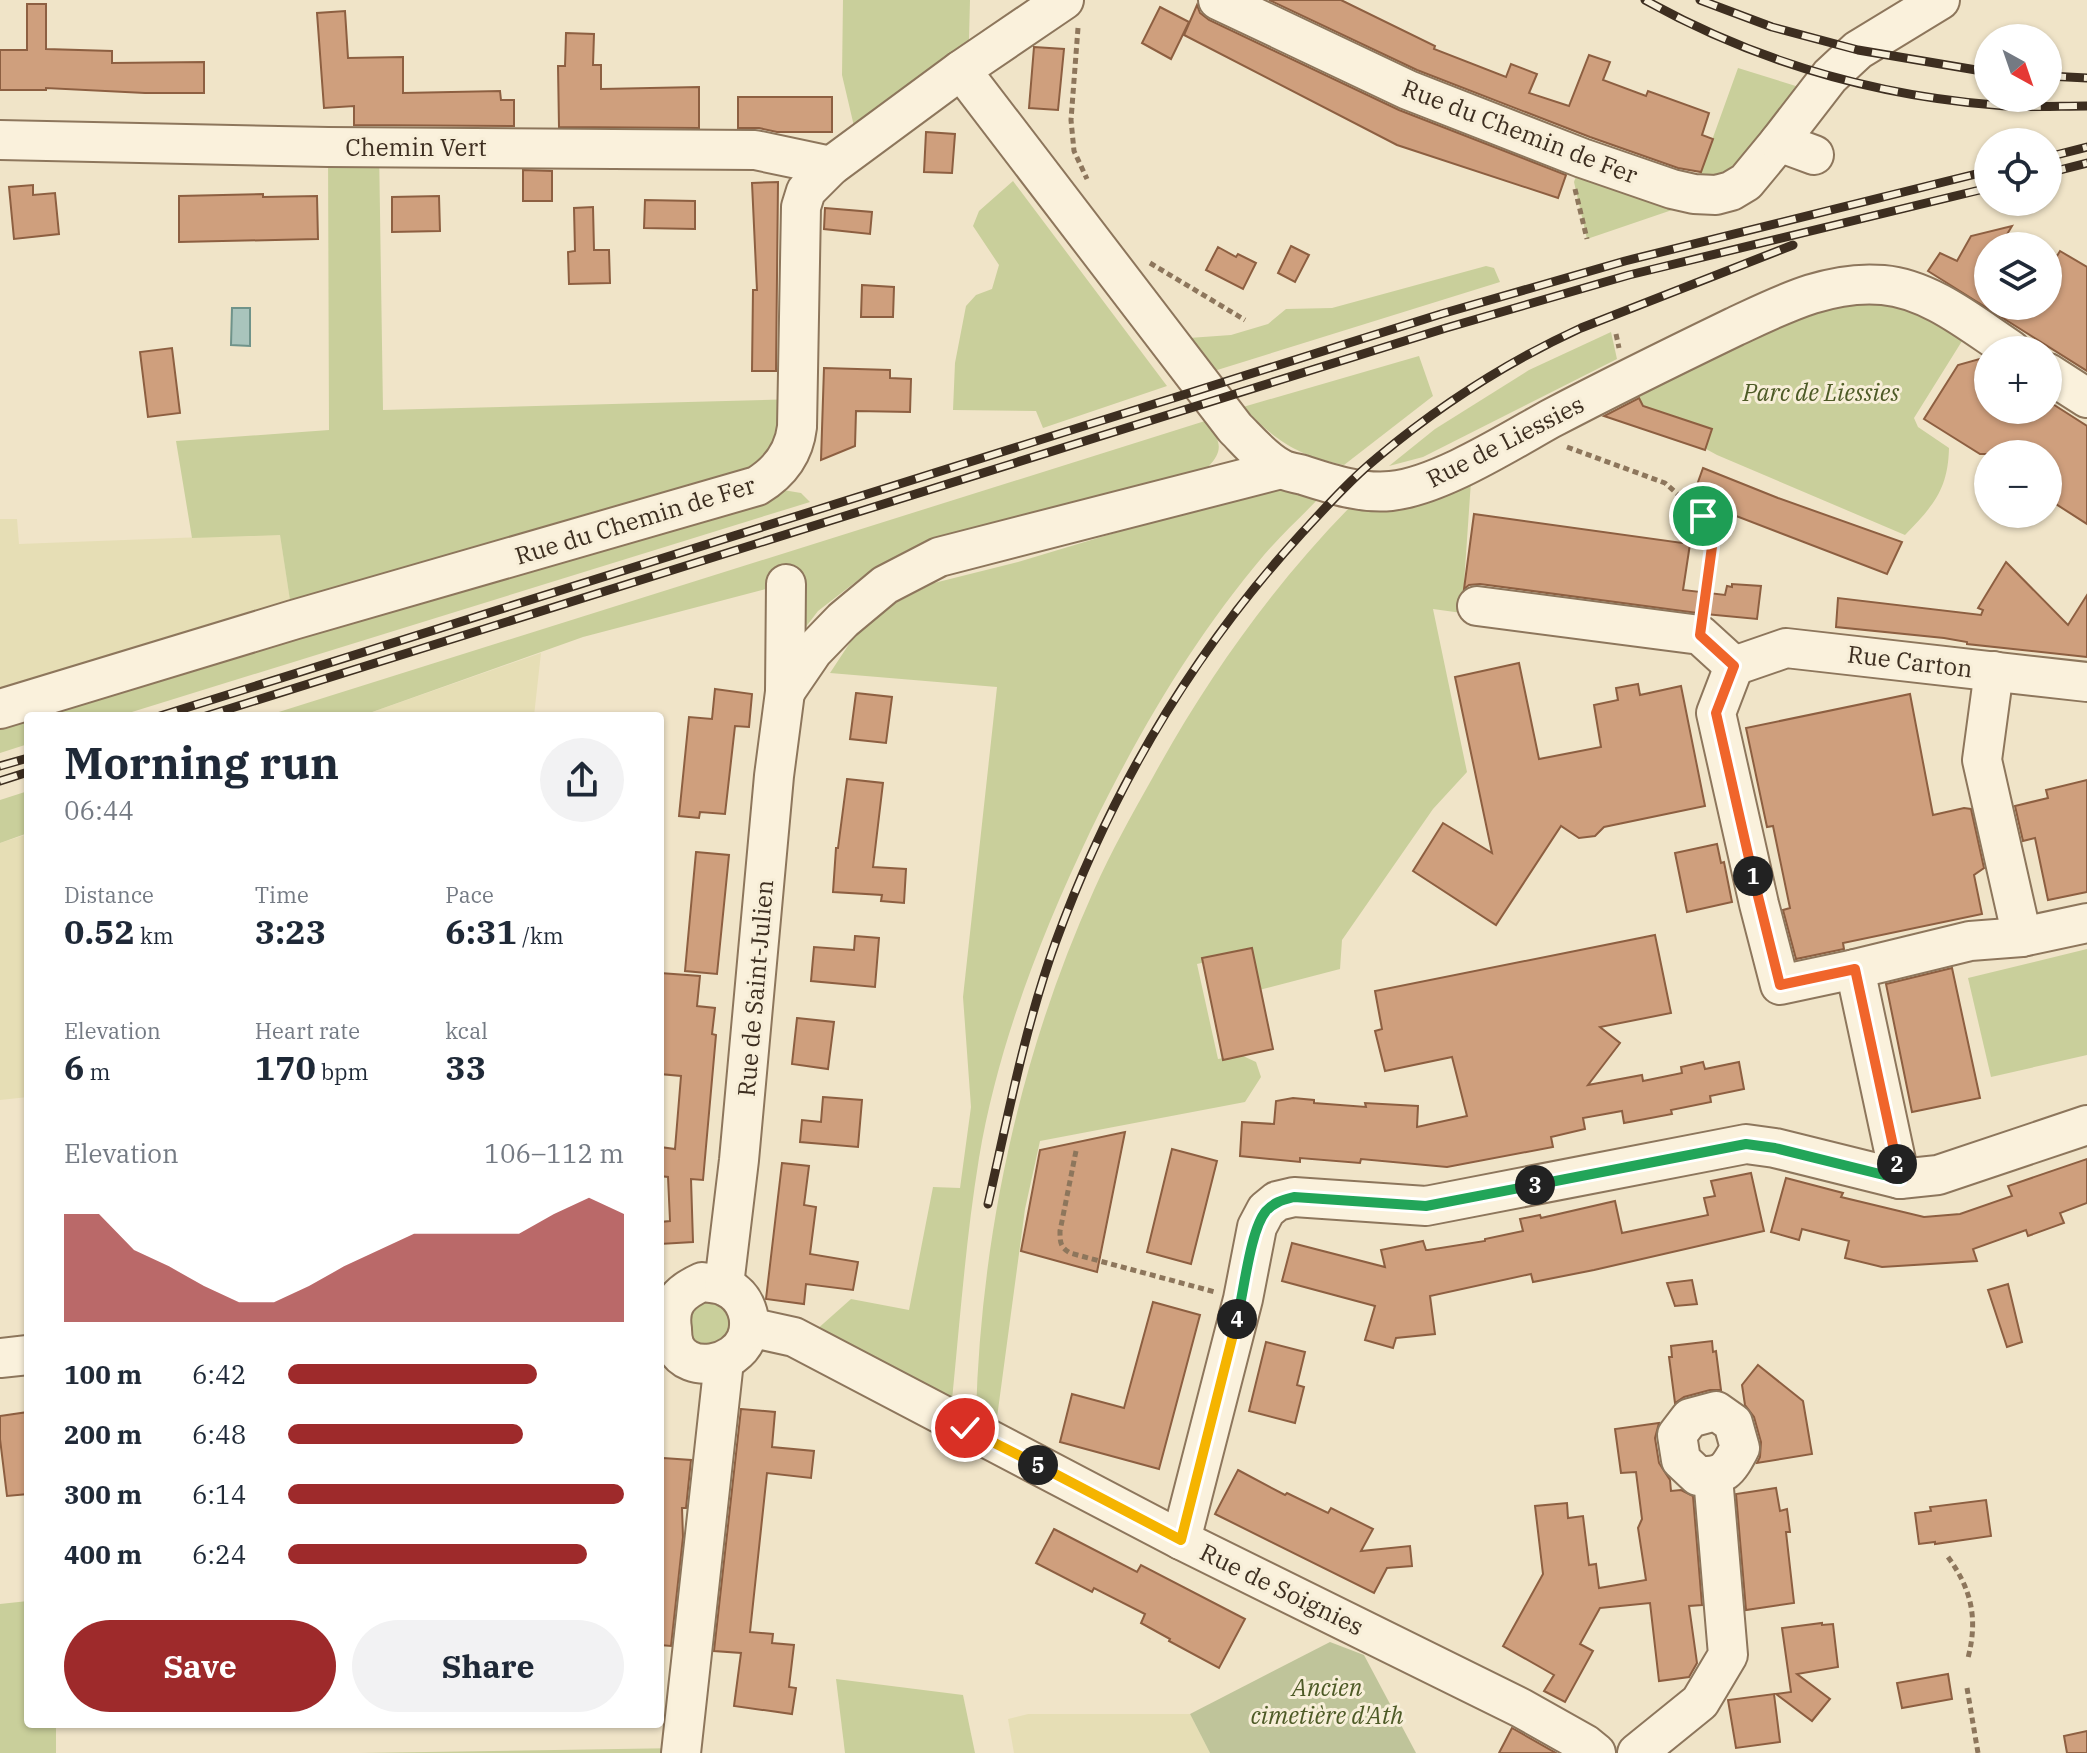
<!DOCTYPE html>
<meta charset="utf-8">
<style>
body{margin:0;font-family:"IBM Plex Serif",serif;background:#f2f2f3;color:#1f2937;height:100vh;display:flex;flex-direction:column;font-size:30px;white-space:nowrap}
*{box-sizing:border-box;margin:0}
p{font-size:26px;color:#747a83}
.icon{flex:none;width:44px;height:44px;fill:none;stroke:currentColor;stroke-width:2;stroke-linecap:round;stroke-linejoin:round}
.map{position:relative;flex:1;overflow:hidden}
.panel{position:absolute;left:24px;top:712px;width:640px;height:1016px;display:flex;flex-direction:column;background:#fff;border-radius:8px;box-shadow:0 2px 6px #0004}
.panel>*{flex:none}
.needle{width:52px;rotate:140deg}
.controls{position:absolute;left:1974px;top:24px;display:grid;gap:16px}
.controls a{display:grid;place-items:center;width:88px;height:88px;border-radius:50%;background:#fff;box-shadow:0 2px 6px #0004;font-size:40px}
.pin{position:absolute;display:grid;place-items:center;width:68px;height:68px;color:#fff;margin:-34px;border:4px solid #fff;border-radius:50%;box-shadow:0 2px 8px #0007}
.km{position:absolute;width:40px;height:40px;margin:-20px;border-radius:50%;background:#222;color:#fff;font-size:22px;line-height:40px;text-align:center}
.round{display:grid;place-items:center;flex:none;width:84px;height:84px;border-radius:42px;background:#f2f2f3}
.head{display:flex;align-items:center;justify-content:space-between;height:136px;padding:0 40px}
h1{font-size:44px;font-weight:700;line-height:60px}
.figures{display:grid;grid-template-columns:repeat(3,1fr);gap:12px;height:136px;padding:8px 40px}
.figures div{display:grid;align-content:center}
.figures b{font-size:34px;font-weight:700}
.figures small{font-size:22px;font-weight:400}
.figures p{font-size:22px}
.chart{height:224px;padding:16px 40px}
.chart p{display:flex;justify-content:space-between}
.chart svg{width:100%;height:144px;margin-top:8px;fill:#9e2a2b;opacity:.7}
.button{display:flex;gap:16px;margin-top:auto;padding:16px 40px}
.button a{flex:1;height:92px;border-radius:48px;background:#9e2a2b;color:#fff;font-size:32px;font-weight:700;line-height:92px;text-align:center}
.button a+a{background:#f2f2f3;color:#1f2937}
ul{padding:0 40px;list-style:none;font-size:26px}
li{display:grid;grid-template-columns:128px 96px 1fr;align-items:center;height:60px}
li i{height:20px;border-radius:10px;background:#9e2a2b}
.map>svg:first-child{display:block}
.farmland{fill:#e6deb5}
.green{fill:#c9cf9b}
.cemetery{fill:#bfc49a}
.water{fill:#a9c4bc;stroke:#6f938a;stroke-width:2}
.building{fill:#cf9f7d;stroke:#8d5f41;stroke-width:2}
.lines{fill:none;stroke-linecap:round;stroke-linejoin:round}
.minor-casing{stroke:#8d765c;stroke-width:42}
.path{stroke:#8d765c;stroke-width:5;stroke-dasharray:6 4;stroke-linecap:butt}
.minor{stroke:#faf1dc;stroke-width:38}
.rail-casing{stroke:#3d2e20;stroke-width:9}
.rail{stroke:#f7eed8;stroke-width:6;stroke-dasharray:18;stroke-linecap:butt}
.split-1-casing{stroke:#fff;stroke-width:16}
.split-2-casing{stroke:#fff;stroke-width:16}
.split-3-casing{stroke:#fff;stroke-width:16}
.split-4-casing{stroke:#fff;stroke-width:16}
.split-5-casing{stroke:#fff;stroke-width:16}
.split-6-casing{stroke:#fff;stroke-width:16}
.split-1{stroke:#f0652b;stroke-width:10}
.split-2{stroke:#f0652b;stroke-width:10}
.split-3{stroke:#22a559;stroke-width:10}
.split-4{stroke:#22a559;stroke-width:10}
.split-5{stroke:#f5b400;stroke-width:10}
.split-6{stroke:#f5b400;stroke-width:10}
.labels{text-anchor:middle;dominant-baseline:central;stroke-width:6;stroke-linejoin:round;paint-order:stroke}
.street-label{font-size:24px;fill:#3d2e20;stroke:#f7eed8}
.park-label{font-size:24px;font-style:italic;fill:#4d5a26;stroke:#f7eed8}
</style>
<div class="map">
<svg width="2087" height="1753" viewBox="0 0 2087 1753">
<rect width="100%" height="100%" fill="#f0e4c8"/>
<g class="farmland">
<polygon points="0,519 17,519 19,544 280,534 293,620 0,709"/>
<polygon points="541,653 534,716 361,716"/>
<polygon points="28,834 28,1097 0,1100 0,843"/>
<polygon points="1028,1714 1190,1714 1210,1753 1014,1753 1008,1719"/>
</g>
<g class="green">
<polygon points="843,0 970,0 969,39 979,60 857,139 842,75"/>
<polygon points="1738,68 1799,87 1757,140 1729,171 1716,195 1587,239 1574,182 1582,158 1693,193"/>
<polygon points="328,147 379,147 383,410 798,399 759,486 801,493 810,502 119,716 28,716 28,744 0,753 0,709 293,620 280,535 192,538 176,441 329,430"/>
<polygon points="1013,181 1167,386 1043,428 1036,411 953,410 955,363 966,306 976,295 992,289 999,265 973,226 979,211"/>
<polygon points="1486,266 1494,268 1500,282 1214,371 1189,338 1231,335 1268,324 1286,309 1332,308"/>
<path d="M1851,286L1972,325L1914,418L1918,427L1949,448C1948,490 1933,506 1905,535L1717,455L1695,443L1699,433L1624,405L1640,397L1627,378Z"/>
<polygon points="1611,332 1617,359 1423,457 1389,466 1435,429 1529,370"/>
<path d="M1419,356L1433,396L1344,465C1296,455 1276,441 1243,407Z"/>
<path d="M1205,421C1219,438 1226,449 1208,467L1066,504L907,550L862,577L818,611L785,654V584L583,637L361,716H266Z"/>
<path d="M1471,481L1462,613L1433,609L1467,772L1433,809L1342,940L1340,969L1259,990L1250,952L1197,964L1218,1059L1241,1055L1256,1062L1261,1077L1245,1102L1040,1141L1025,1209L996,1425L976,1414C981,1235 1020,1054 1094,890C1111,852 1132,814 1153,777C1206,680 1271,588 1349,508L1378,510Z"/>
<path d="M1281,483L1319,498C1301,517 1281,535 1264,555C1193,639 1138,733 1090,832C1041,935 998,1045 979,1158C966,1238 960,1319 952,1400L815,1331L851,1299L909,1310L933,1187L960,1188L971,1107L963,997L997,687L830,673L855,635L884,609L934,583L1018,562Z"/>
<polygon points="28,791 28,833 0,843 0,800"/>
<polygon points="2087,949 2087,1055 1991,1077 1968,978"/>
<polygon points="708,1294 737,1314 727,1346 692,1346 684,1310"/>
<polygon points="28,1601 28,1724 56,1724 56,1753 0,1753 0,1604"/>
<polygon points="836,1679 963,1695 975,1753 845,1753"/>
<polygon points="681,1748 681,1753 359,1753"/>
</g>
<polygon class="cemetery" points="1330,1642 1364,1655 1416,1753 1210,1753 1190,1714"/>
<polygon class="water" points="232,308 250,308 250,346 231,345"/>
<g class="building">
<polygon points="1269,0 1341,0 1435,46 1434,49 1506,77 1511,64 1537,74 1529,93 1569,106 1589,55 1610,62 1603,80 1646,96 1648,91 1709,113 1702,135 1713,139 1701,172 1678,168 1590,137 1417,70"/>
<polygon points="27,4 46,4 46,49 112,51 112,63 204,62 204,93 145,93 46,88 46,90 0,90 0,50 27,50"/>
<polygon points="1197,5 1200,13 1209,20 1399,110 1566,175 1558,198 1397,145 1184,35"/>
<polygon points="1160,7 1189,22 1171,59 1142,43"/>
<polygon points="345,11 348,58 403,57 403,93 500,91 501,100 514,100 514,126 354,125 354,106 324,108 317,13"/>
<polygon points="566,33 594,34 593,65 601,65 601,89 699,87 699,128 559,127 558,66 565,66"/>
<polygon points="1034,47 1064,49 1058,110 1029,108"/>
<polygon points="738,97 832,97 832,132 777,132 759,128 738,128"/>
<polygon points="926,132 955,134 952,173 924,172"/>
<polygon points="523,170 552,171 552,201 523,201"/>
<polygon points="778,182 776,371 752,371 753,290 757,290 752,183"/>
<polygon points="33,185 33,195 55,193 59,234 14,239 9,187"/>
<polygon points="263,194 263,197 317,196 318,239 179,242 179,196"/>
<polygon points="439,196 440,231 392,232 392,197"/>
<polygon points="645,200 695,201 695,229 644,228"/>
<polygon points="593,207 594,250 609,250 610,283 569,284 568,252 575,251 574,208"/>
<polygon points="825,208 872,212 870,234 824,229"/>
<polygon points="2012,226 2000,246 1988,246 1988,306 2048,306 2048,251 2057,256 2060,251 2087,267 2087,371 1928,271 1940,253 1957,261 1971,236"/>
<polygon points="1291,246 1309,255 1295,282 1278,273"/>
<polygon points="1218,247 1236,257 1238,254 1256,263 1243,289 1206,270"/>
<polygon points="862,285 894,287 893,317 861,317"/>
<polygon points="172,348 180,413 148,417 140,352"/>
<polygon points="1983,358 1988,361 1988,410 2048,410 2048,401 2087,426 2087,524 2048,499 2048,454 1980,454 1924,419 1958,365"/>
<polygon points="824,368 890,370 890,378 911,379 910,412 856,411 855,446 821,460"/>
<polygon points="1639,398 1643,406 1712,429 1705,450 1604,416"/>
<polygon points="1703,468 1778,498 1902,542 1887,574 1692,499"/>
<polygon points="1474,514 1690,544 1683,590 1725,595 1727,586 1732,587 1732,584 1761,586 1757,619 1705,614 1480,584 1469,585 1464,589"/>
<polygon points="2006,562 2068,625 2087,595 2087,657 1967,644 1967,642 1944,638 1836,627 1838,598 1981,615 1983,610 1978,608"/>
<polygon points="1519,663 1539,759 1601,747 1594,705 1618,700 1616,688 1638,684 1640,695 1681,686 1705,806 1604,827 1595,836 1579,838 1561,826 1496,925 1413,871 1443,823 1492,853 1455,677"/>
<polygon points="715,689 752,694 749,727 735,726 725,814 700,812 699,818 679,816 689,717 712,719"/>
<polygon points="856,693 892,697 886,743 850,739"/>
<polygon points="1910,694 1933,815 1964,808 1971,809 1984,868 1974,875 1982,914 1843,943 1844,949 1796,959 1783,910 1790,908 1773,826 1767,827 1746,728"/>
<polygon points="847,779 883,783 873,867 906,869 904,903 881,901 882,895 833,892 836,848 838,848"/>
<polygon points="2087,780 2087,892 2048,900 2035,838 2023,841 2015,806 2048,798 2046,790"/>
<polygon points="1717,844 1721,863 1724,862 1732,902 1687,912 1675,853"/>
<polygon points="696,852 729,855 717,974 685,971"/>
<polygon points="1655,935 1671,1013 1600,1027 1620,1043 1588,1085 1642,1075 1643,1081 1682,1073 1681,1067 1703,1062 1705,1069 1739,1062 1744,1089 1710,1096 1711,1102 1671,1110 1672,1114 1624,1123 1622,1111 1583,1118 1585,1129 1551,1137 1553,1147 1447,1167 1361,1159 1360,1163 1300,1158 1300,1162 1240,1156 1242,1122 1274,1124 1276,1101 1293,1098 1314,1100 1314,1103 1366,1107 1365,1103 1418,1106 1417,1127 1467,1116 1452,1057 1385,1071 1375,1031 1382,1029 1375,991"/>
<polygon points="855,936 879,938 875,987 811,981 814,947 854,950"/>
<polygon points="1252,948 1273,1049 1223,1060 1202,958"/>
<polygon points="1952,968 1980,1098 1912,1112 1886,984"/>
<polygon points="660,973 700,976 697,1006 715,1008 712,1034 716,1035 703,1180 691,1179 693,1242 660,1244 660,1222 670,1221 668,1177 660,1176 660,1147 675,1149 681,1076 660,1074"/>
<polygon points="797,1018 834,1022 828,1069 792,1064"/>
<polygon points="823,1097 862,1100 858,1147 800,1142 802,1120 821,1122"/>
<polygon points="1125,1132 1097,1272 1021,1251 1040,1150"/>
<polygon points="1172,1149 1217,1161 1191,1264 1147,1252"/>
<polygon points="2087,1159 2087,1203 2060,1213 2064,1223 2028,1236 2026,1230 1973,1249 1977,1261 1882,1267 1845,1258 1849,1241 1802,1229 1799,1240 1771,1232 1786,1178 1843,1193 1841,1197 1924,1217 1960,1214 2012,1196 2008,1186"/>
<polygon points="782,1163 809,1166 804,1205 816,1207 810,1254 858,1262 853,1290 806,1284 804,1304 766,1299"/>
<polygon points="1751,1173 1764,1231 1594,1270 1533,1282 1531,1274 1430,1296 1435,1334 1396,1338 1393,1348 1365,1340 1375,1306 1282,1281 1292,1243 1385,1267 1381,1250 1423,1241 1426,1250 1428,1250 1485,1241 1485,1239 1523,1231 1520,1219 1540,1215 1541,1218 1615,1201 1622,1233 1708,1215 1704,1198 1715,1196 1711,1181"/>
<polygon points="1692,1280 1697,1304 1675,1306 1667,1283"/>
<polygon points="2008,1284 2022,1342 2007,1347 1988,1290"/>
<polygon points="1153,1302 1200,1315 1159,1469 1060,1442 1072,1394 1124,1408"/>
<polygon points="1712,1341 1713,1352 1716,1351 1721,1390 1710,1390 1684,1397 1675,1403 1669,1357 1672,1357 1671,1346"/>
<polygon points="1266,1342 1305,1352 1297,1385 1304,1387 1295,1423 1249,1411"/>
<polygon points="1758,1365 1803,1401 1812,1454 1757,1463 1760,1457 1761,1442 1754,1417 1745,1405 1742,1385"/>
<polygon points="741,1409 775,1412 772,1447 814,1451 811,1478 767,1473 750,1632 773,1634 772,1643 794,1645 789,1687 796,1688 792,1714 734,1706 741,1653 714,1651"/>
<polygon points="28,1412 28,1494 7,1496 0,1439 0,1416"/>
<polygon points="1659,1423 1655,1438 1659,1463 1670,1480 1671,1491 1681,1490 1693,1496 1702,1605 1689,1606 1697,1663 1689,1677 1659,1681 1650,1603 1600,1608 1580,1644 1593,1651 1565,1702 1544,1691 1554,1675 1503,1646 1543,1574 1535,1506 1567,1503 1568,1518 1583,1516 1589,1565 1596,1564 1599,1588 1646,1580 1638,1528 1642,1519 1636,1472 1621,1473 1615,1429"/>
<polygon points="663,1458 691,1460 686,1508 682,1508 683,1537 671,1646 660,1645 660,1490"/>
<polygon points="1238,1470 1285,1495 1287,1493 1328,1513 1331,1508 1373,1529 1361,1551 1410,1546 1412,1566 1387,1568 1374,1593 1215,1514"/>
<polygon points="1776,1488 1780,1511 1787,1509 1790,1532 1786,1532 1794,1603 1746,1610 1736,1494"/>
<polygon points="1986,1500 1991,1536 1935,1544 1935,1542 1919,1544 1915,1513 1931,1511 1930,1507"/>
<polygon points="1054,1529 1137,1572 1141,1565 1245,1619 1219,1668 1169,1641 1170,1639 1141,1623 1145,1614 1094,1588 1092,1592 1036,1563"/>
<polygon points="1822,1623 1822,1625 1833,1624 1838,1667 1797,1674 1830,1699 1812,1721 1776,1694 1791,1692 1782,1628"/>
<polygon points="1948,1674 1952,1699 1902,1708 1897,1683"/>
<polygon points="1774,1694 1780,1742 1736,1748 1728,1700"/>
<polygon points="1512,1728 1556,1753 1499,1753"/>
<polygon points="2087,1731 2087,1753 2067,1753 2064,1736"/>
</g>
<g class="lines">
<defs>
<g id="minor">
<polyline points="1218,0 1408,90 1582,158 1672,189 1694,194 1716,195 1731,191 1746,182 1779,142 1814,155"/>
<path d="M961,70L1235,428C1248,441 1263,459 1280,468C1286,472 1296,473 1303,475C1331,484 1361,494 1391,491C1439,486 1507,443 1550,419C1611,387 1672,357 1734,327C1781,305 1829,280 1883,285C1930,289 1973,325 2011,350"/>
<polyline points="0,140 328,147 755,150 831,166"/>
<polyline points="1779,142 1830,76 1858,50 1940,0"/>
<polyline points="2048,373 2087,398"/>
<polyline points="1477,606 1700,635 1734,666"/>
<polyline points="1734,666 1716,713 1759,904 1780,985 1855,969 1900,1179"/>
<polyline points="1734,666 1786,648 2087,682"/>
<polyline points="1994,671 1982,760 2022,937"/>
<polyline points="785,692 813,651 843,620 885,585 939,557 1281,469"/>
<path d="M0,709L293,620L757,486C780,472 794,453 797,427L801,207L806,191L831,166L961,70L1064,0"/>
<polyline points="1855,969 1970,941 2022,937 2087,923"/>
<path d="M702,1282C710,1283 719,1283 726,1287C746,1296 754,1320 746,1339C735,1365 690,1375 675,1347C673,1342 672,1334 672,1329C668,1303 680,1292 702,1282Z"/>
<polyline points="724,1285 739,1160 774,776 785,692 786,584"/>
<polyline points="749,1327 794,1337 1181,1540 1521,1708 1585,1744 1596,1753"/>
<polyline points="0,1358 28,1355"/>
<path d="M1716,1411L1733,1423L1740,1448C1728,1470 1725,1477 1698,1476L1681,1460L1677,1435L1690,1418Z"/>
<polyline points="1181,1540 1243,1299 1257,1227 1266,1210 1277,1201 1294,1197 1426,1206 1746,1144 1775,1148 1900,1179 1938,1175 2087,1125"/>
<polyline points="681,1753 724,1361"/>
<polyline points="1637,1753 1700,1702 1728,1655 1713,1477"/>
</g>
</defs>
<use href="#minor" class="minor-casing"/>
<g class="path">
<polyline points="1078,28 1071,120 1074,151 1087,179"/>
<polyline points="1575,189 1587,239"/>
<polyline points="1150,263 1245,320"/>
<polyline points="1616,334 1619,348"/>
<polyline points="1567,447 1665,483 1711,524 1714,532 1713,543 1704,606"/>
<path d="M1076,1151L1060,1231C1060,1242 1060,1247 1070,1253L1215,1292"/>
<path d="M1948,1557C1972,1590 1978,1619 1968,1658"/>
<polyline points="1967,1688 1978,1753"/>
</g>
<use href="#minor" class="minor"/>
<defs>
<g id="rail">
<path d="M1645,0C1753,60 1872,95 1995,105C2025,108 2057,106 2087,106"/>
<polyline points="1700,0 1772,27 1858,50 1988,72"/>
<polyline points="2048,76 2087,78"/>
<polyline points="2048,157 2087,147"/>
<polyline points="2048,173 2087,163"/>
<polyline points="160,716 1441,314 1625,261 1988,171"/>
<polyline points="206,716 1446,328 1629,275 1988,188"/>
<polyline points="0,766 28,758"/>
<polyline points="0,781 28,772"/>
<path d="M988,1204C1008,1116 1025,1026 1056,941C1111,791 1193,652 1301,534C1325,508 1350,480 1378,457C1440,405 1507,362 1581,328L1793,245"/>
</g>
</defs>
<use href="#rail" class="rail-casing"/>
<use href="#rail" class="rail"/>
</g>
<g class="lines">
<defs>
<polyline id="split-1" points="1703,516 1711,524 1714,532 1700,635 1734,666 1716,713 1753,876"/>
<polyline id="split-2" points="1753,876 1780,985 1855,969 1897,1164"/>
<polyline id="split-3" points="1535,1185 1746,1144 1775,1148 1900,1179 1897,1164"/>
<path id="split-4" d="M1237,1319C1244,1292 1250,1230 1266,1211C1274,1202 1283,1200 1294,1197L1426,1206L1535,1185"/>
<polyline id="split-5" points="1038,1465 1181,1540 1237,1319"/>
<polyline id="split-6" points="965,1428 1038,1465"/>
</defs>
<use href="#split-1" class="split-1-casing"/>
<use href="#split-2" class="split-2-casing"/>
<use href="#split-3" class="split-3-casing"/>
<use href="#split-4" class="split-4-casing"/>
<use href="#split-5" class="split-5-casing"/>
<use href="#split-6" class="split-6-casing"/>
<use href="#split-1" class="split-1"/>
<use href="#split-2" class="split-2"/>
<use href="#split-3" class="split-3"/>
<use href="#split-4" class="split-4"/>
<use href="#split-5" class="split-5"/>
<use href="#split-6" class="split-6"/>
</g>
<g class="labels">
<g class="street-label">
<text transform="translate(1520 131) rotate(21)">Rue du Chemin de Fer</text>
<text x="416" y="147">Chemin Vert</text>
<text transform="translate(1505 441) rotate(-27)">Rue de Liessies</text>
<text transform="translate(635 520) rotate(-17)">Rue du Chemin de Fer</text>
<text transform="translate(1910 661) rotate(7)">Rue Carton</text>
<text transform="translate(755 988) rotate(-85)">Rue de Saint-Julien</text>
<text transform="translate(1282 1589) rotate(26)">Rue de Soignies</text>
</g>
<g class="park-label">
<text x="1821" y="392">Parc de Liessies</text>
<text x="1327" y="1687">Ancien<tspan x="1327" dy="28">cimetière d'Ath</tspan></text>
</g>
</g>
</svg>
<div class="controls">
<a><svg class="needle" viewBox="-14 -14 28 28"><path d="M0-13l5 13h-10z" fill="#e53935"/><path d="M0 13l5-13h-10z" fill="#747a83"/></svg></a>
<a><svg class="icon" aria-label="locate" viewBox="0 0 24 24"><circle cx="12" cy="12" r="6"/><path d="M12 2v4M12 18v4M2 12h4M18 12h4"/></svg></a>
<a><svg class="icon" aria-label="layers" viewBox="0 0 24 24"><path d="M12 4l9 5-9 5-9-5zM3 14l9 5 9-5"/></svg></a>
<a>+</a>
<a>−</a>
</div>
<div class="pin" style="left:1703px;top:516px;background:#1e9e55"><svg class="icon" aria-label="arrive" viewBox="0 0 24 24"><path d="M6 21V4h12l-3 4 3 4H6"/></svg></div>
<div class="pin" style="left:965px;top:1428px;background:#d93025"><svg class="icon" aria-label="check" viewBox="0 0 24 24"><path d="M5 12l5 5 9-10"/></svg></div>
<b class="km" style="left:1753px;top:876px">1</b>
<b class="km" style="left:1897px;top:1164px">2</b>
<b class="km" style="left:1535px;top:1185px">3</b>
<b class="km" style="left:1237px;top:1319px">4</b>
<b class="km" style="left:1038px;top:1465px">5</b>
<section class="panel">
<div class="head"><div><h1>Morning run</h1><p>06:44</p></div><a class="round"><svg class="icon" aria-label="share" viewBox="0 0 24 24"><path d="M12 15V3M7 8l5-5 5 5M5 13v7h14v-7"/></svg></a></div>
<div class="figures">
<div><p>Distance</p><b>0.52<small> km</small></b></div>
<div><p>Time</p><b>3:23</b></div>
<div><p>Pace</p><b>6:31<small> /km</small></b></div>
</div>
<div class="figures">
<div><p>Elevation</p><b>6<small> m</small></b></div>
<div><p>Heart rate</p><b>170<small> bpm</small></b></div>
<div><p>kcal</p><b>33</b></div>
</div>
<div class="chart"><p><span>Elevation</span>106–112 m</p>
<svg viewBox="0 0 160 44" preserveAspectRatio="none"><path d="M0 44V11L10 11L20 22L30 27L40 33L50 38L60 38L70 33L80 27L90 22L100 17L110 17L120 17L130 17L140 11L150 6L160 11V44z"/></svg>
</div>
<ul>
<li><b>100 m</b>6:42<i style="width:74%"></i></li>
<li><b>200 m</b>6:48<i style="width:70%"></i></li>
<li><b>300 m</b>6:14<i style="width:100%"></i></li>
<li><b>400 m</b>6:24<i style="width:89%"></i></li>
</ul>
<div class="button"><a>Save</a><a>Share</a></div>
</section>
</div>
